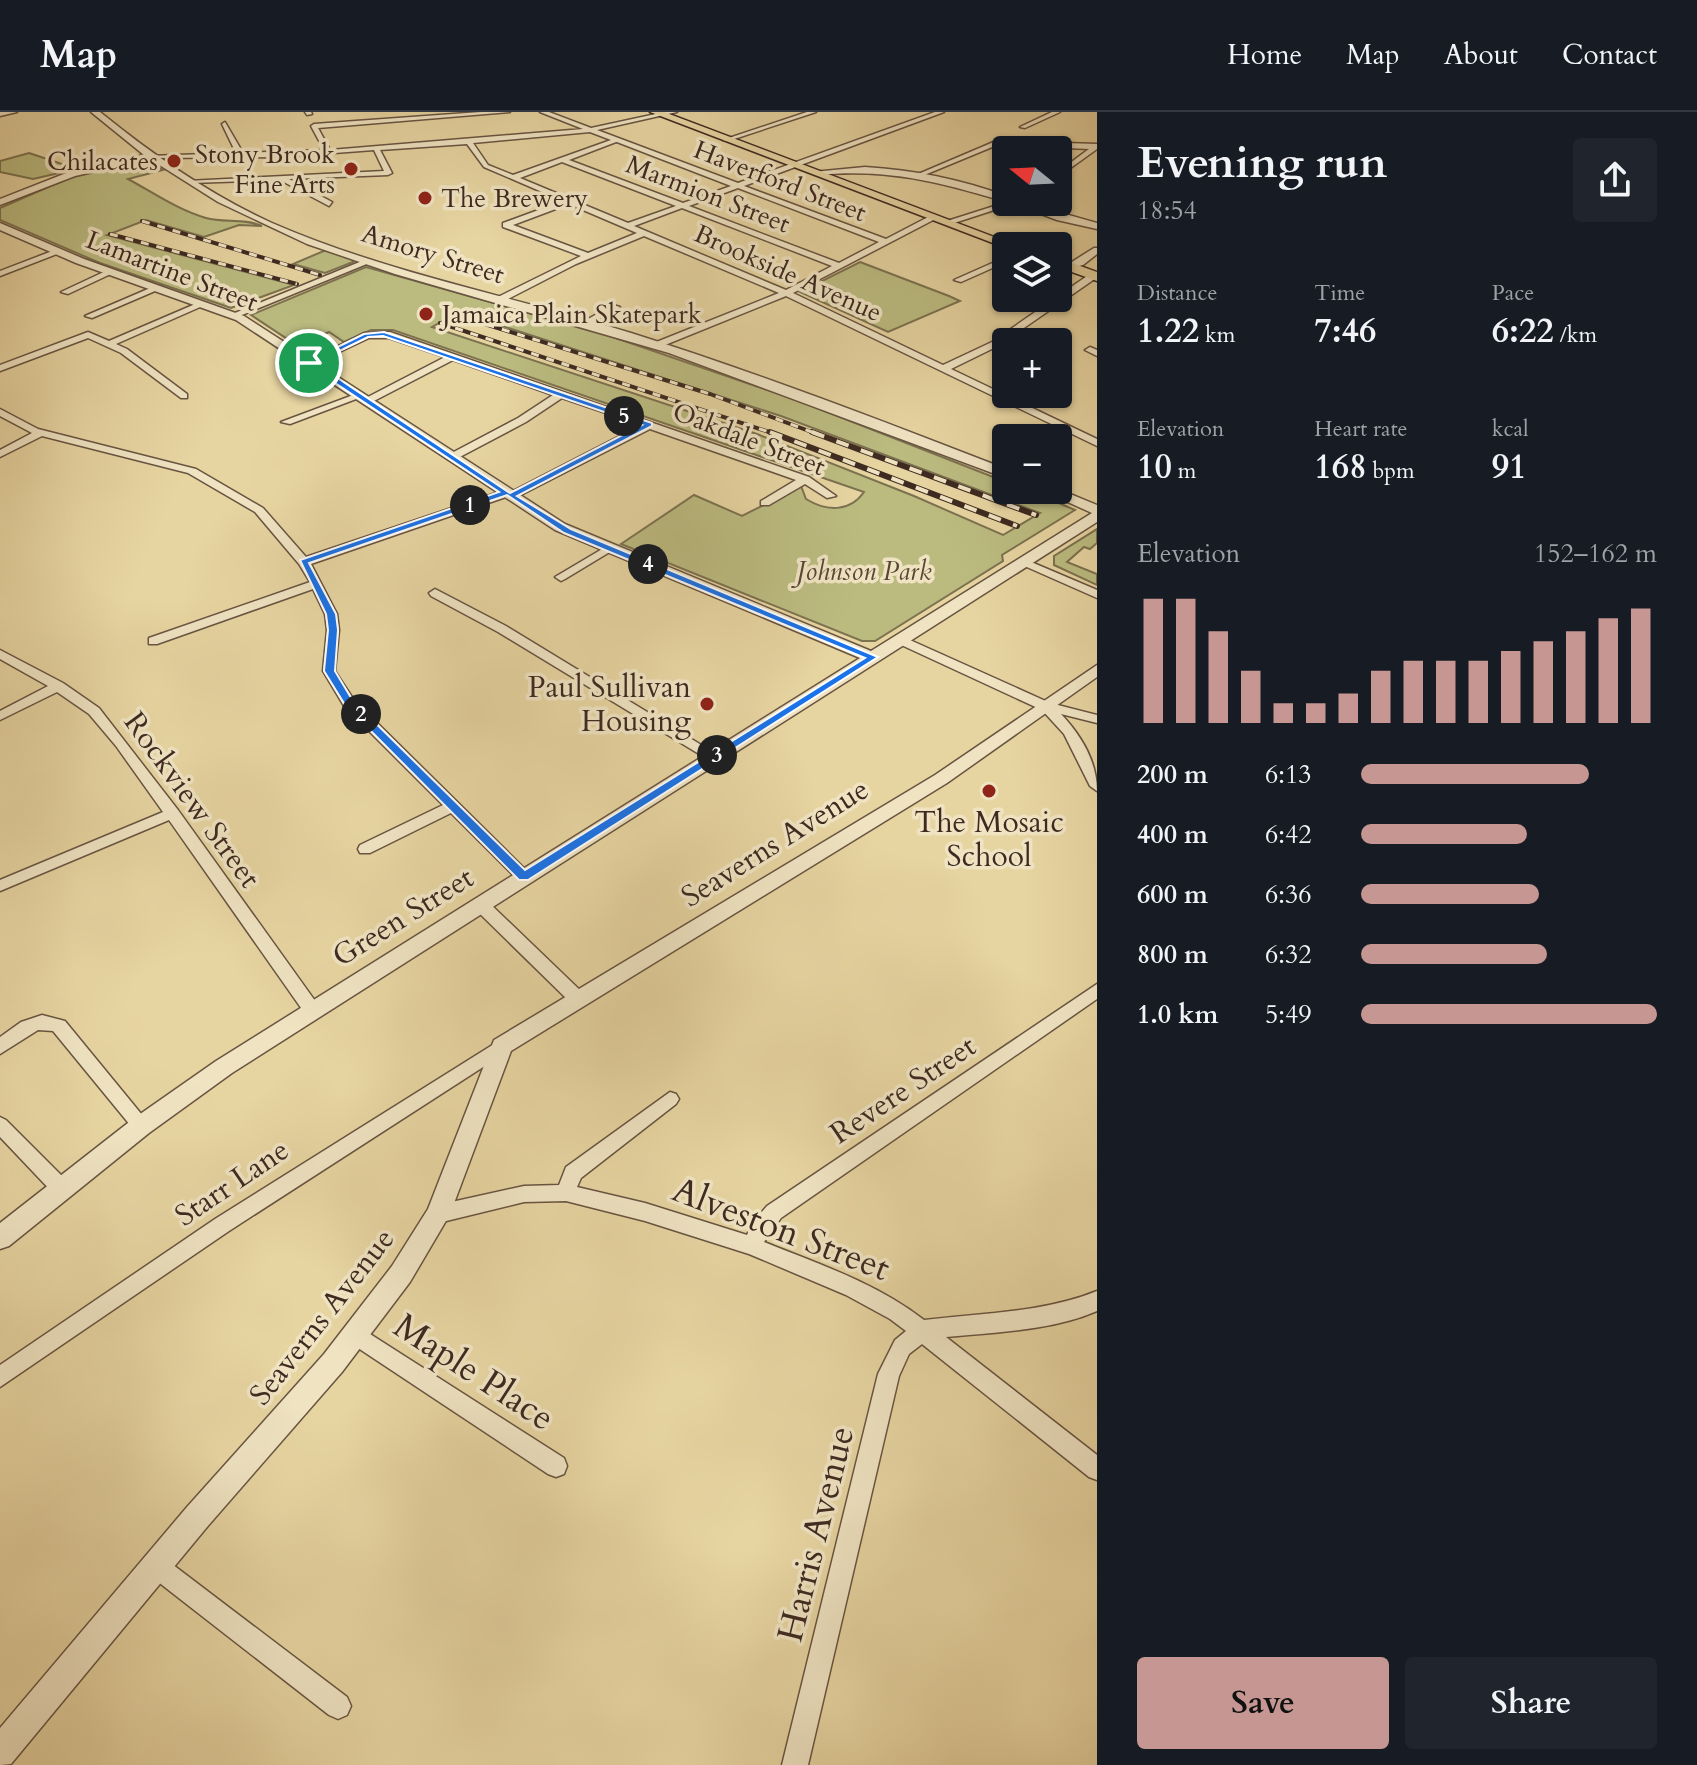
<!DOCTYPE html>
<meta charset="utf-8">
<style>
body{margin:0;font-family:Cardo,serif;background:#20242c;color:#f1f3f6;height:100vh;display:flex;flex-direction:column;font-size:30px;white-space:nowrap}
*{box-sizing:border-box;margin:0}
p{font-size:26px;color:#9ea1a6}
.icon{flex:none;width:44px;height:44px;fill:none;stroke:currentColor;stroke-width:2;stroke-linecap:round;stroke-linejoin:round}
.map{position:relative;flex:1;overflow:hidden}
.drawer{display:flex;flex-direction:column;background:#171b24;width:600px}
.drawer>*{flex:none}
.needle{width:52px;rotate:288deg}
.buttons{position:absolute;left:992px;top:24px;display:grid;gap:16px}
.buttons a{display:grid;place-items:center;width:80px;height:80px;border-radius:8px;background:#171b24;box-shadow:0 2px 6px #0004;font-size:40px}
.pin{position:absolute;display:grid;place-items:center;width:68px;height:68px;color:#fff;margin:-34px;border:4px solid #fff;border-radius:50%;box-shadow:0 2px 8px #0007}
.km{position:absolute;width:40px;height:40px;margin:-20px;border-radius:50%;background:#222;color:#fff;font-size:22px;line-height:40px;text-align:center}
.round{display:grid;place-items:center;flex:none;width:84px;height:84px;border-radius:8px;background:#20242c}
.summary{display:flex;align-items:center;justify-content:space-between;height:136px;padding:0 40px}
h1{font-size:44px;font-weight:800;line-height:60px}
.figures{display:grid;grid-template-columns:repeat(3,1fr);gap:12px;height:136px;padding:8px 40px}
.figures div{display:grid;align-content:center}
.figures b{font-size:34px;font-weight:800}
.figures small{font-size:22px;font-weight:400}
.figures p{font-size:22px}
.chart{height:224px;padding:16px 40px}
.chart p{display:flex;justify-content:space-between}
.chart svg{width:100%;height:144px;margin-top:8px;stroke:#c59692;stroke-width:6}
.action{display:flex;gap:16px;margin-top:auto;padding:16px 40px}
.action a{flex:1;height:92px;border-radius:8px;background:#c59692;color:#111;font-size:32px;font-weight:800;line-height:92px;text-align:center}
.action a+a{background:#20242c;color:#f1f3f6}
ul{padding:0 40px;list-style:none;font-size:26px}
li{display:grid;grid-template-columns:128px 96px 1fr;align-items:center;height:60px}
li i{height:20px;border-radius:10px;background:#c59692}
header{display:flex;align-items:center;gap:48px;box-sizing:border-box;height:112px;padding:0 40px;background:#171b24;border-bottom:2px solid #363941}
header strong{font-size:38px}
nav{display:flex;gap:44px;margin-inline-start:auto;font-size:28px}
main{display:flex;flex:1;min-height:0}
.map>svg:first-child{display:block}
.green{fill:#bbbb80;stroke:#7c7250;stroke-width:2;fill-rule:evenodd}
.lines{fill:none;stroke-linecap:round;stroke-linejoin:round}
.minor-casing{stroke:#685441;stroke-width:3}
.tertiary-casing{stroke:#685441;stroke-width:3}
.primary-casing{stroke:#3e2a21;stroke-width:3}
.minor{fill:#efe3c2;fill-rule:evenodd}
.tertiary{fill:#efe3c2;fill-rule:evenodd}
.primary{fill:#e6d4a1;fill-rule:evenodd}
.rail-far1-casing{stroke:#3e2a21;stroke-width:4}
.rail-casing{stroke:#3e2a21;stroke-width:6}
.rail-far1{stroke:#efe3c2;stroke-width:3;stroke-dasharray:8;stroke-linecap:butt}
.rail{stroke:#efe3c2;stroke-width:4;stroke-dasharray:13;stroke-linecap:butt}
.route{fill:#1a73e8;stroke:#fff;stroke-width:2;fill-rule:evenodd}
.poi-dot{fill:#8f2418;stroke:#efe3c2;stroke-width:3}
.labels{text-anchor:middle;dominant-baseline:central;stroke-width:7;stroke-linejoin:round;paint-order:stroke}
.far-poi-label{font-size:26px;fill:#3e2a21;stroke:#efe3c2;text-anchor:end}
.far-street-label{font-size:26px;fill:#3e2a21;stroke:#efe3c2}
.far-park-label{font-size:26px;font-style:italic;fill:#574734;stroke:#efe3c2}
.poi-label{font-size:30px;fill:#3e2a21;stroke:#efe3c2;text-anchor:end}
.street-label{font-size:30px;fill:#3e2a21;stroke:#efe3c2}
.near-street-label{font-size:36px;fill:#3e2a21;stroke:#efe3c2}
</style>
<header>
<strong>Map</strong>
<nav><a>Home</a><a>Map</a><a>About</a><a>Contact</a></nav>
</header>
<main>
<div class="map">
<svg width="1097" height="1653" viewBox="0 0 1097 1653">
<rect width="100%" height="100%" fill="#e6d4a1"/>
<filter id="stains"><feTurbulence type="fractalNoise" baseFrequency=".0025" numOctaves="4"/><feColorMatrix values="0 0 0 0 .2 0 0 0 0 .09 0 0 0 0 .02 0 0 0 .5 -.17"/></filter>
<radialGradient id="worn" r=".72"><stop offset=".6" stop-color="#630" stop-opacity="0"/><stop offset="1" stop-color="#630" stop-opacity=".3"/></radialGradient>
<g class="green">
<polygon points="29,41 77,57 33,67 0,60 0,49"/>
<path d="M141,48L147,49L163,58L128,67C154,81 178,98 206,106C224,111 244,106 262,114L239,113L204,125L146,108L107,123L294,173L231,196L100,151L0,108V96L69,66Z"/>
<polygon points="326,138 353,147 353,150 325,161 293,152"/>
<polygon points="860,150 949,184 960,189 888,220 800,180"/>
<path d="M366,155L607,223L799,289L1006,370V378H1028L1075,398L1002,443L1003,449L875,529H862L621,432L694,383L742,404L801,374L806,387C827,400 850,400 864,380L393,218H371L344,230L329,220L298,234L251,203ZM459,200L781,304L1040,401L1003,423L914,384L757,322L432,215Z"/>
<polygon points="1097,417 1097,431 1090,437 1084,435 1067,450 1097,462 1097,473 1054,453 1054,444"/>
</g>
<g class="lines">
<defs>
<g id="minor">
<polygon points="0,0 17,0 0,4"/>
<polygon points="305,0 311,0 312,2 307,3"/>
<path d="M481,0H510L318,16L330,38L583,17L540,0H549L591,16L665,0H677L597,18L738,71L935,0H944L744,74L886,127L932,103L939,105L793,181L943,253L992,230L1090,162H1096V166L998,234L951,257L1097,327V334L786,184L660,235H654V231L779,181L644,124L576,152L502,190H496V186L581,144L503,115V111L563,89L484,55L467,32L380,38L392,61L388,63L289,67L332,90L329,94L280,68L191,71L187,69L384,59L374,38L282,45L150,46L147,44L236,41L222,12L225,10L243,41L324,38L311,14L314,12ZM590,20L611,28L513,63L488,53L473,31ZM616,30H617L731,74L683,91L569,48ZM562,50L676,94L628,111L520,66ZM738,76L879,130L839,151L689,94ZM569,92L637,121L588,141L513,113ZM682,96L832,154L786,178L634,114Z"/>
<polygon points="807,0 816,0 728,29 723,28"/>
<polygon points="1052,0 1060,0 1025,16 1020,15"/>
<polygon points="996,29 1097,32 1097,37 1058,65 1058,60 1089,37 997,33 922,64 916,63"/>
<polygon points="1007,90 1019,90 951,112 944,110"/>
<polygon points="1094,136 1097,136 1097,142 1083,153 1067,157 1067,153"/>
<polygon points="55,138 62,140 0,164 0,159"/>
<polygon points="1006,145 1006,150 961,170 954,168"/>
<polygon points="367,147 374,149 237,205 230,203"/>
<polygon points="108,158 115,160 68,182 61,180"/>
<polygon points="155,174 162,176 92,206 85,204"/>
<polygon points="200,190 207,192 116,232 127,237 187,282 187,286 181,286 121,241 88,226 0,259 0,253 88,220 109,229"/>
<polygon points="613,193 620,195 588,213 581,211"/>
<polygon points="390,220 809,365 836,384 827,386 805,372 769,393 761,393 761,389 796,368 650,317 515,386 506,385 311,452 337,502 339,518 335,559 354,588 529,761 532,765 524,770 519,769 451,701 370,741 360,741 358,737 360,733 443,693 344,594 323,559 327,518 325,502 313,477 157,532 149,532 149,526 310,470 299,452 255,400 188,361 42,324 0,345 0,338 32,321 0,304 0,297 38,317 196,357 263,396 306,445 502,379 511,380 641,313 562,286 526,310 456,347 448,347 448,343 518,306 553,283 453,248 370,291 364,291 364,287 445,245 389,226 369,226 312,253 304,251 364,221"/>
<polygon points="1090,235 1097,238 1097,244 1085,238"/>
<polygon points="356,282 364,284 290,312 281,310"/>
<polygon points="609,433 613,434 613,438 565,467 561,469 555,465"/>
<polygon points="1024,447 1097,478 1097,486 1020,452 1018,450"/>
<polygon points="435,477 506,514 721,645 714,649 709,648 498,520 431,484 429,481"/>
<path d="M901,524L1050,591L1097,603V611L1061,602C1081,623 1097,650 1097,679L1090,674L1064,622L1042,598L897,531V525Z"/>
<polygon points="0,538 63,571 99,596 178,698 318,893 320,898 318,903 306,903 169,708 0,779 0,768 163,700 116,634 89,602 57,580 0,608 0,599 48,574 0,547"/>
<polygon points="480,786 486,788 584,882 586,887 584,892 572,892 474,796 472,792 474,788"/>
<path d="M1097,872V887L781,1106L764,1130C819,1152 876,1171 924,1208C981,1201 1043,1201 1097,1179V1199C1051,1219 995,1220 946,1225L1097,1343V1368L1089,1365L922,1232L909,1242L899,1264L808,1653H782L878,1262L895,1228L906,1219L890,1207L846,1183L749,1142L645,1109L566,1089L524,1090L438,1111L431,1108L428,1102L431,1096L438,1093L524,1074L559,1073L566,1055L670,980L676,982L679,987L676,992L581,1066L577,1075L645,1091L747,1123L752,1111L767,1094Z"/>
<polygon points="42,903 65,909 147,1009 150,1014 147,1019 141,1022 135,1019 53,919 38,918 0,942 0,925 21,910"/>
<polygon points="502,927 508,929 511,934 508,939 229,1119 0,1275 0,1253 215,1107"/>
<polygon points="0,1005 6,1008 68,1070 70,1076 68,1082 61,1084 54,1082 0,1025"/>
<polygon points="356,1213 564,1346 567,1354 564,1362 556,1365 548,1362 349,1230 346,1223 349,1216"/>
<polygon points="156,1442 164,1446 347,1585 351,1594 347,1603 338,1607 329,1603 148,1462 144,1454 148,1446"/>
</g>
<g id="tertiary">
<path d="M91,0H100C153,43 210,83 272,111C387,161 511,184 631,221C758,261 882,309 1006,357V366L669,241L395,162L307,132L218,90L150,47L75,64L0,93V87L69,60L144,43Z"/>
<path d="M865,55C914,58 960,67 1006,84V90C940,70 887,56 817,63L813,60Z"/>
<polygon points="1009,90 1023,90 1097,111 1097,117 1057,108"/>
<polygon points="0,111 84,147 244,204 565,412 871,539 1092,401 1041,378 1058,377 1097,393 1097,410 232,961 149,1021 9,1134 0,1137 0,1111 133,1007 216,949 860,546 555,418 236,208 76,151 0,118"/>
<polygon points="1097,553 1097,565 947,671 511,939 450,1102 410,1170 342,1260 207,1415 11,1652 0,1653 0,1616 187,1395 324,1242 392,1154 428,1097 494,928 935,663"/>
</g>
<g id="primary">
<polygon points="650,0 664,0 1018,134 1006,136"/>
<polygon points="1058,146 1097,160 1097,169 1058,155"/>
</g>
</defs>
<use href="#minor" class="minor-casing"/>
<use href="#tertiary" class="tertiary-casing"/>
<use href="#primary" class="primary-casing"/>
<use href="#minor" class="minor"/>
<use href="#tertiary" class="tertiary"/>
<use href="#primary" class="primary"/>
<defs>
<g id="rail-far1">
<polyline points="142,109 320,163"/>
<polyline points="110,122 297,172"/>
<polyline points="456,203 710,282 817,322"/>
<polyline points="440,211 775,322"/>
</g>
<g id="rail">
<polyline points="770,320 1017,414"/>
<polyline points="812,320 1036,403"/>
</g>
</defs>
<use href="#rail-far1" class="rail-far1-casing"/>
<use href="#rail" class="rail-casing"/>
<use href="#rail-far1" class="rail-far1"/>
<use href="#rail" class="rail"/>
</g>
<path class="route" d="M384,220L652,311V314L517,384L571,417L878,545L528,768H519L345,593L324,559L328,518L326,502L300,448L499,380L305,251L364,222ZM383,224L642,313L510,381L315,251L368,225ZM507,383L564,421L865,546L525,758L353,589L335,559L338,518L336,502L309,451Z"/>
<g class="poi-dot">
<circle cx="174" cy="49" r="8"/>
<circle cx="351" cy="57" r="8"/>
<circle cx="425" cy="86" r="8"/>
<circle cx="426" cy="202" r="8"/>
<circle cx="707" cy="592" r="8"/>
<circle cx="989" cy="679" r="8"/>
</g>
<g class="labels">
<g class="far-poi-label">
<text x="335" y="42">Stony Brook<tspan x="335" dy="30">Fine Arts</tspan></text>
<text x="158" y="49">Chilacates</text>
<text x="441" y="86" text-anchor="start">The Brewery</text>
<text x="442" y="202" text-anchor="start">Jamaica Plain Skatepark</text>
</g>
<g class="far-street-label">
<text transform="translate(780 69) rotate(21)">Haverford Street</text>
<text transform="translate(708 82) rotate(21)">Marmion Street</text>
<text transform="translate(433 142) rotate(17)">Amory Street</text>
<text transform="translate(172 159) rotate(21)">Lamartine Street</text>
<text transform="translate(788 161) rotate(24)">Brookside Avenue</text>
<text transform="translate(749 327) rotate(21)">Oakdale Street</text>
</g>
<g class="far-park-label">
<text x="864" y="459">Johnson Park</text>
</g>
<g class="poi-label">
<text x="691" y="575">Paul Sullivan<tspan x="691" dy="34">Housing</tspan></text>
<text x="989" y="710" text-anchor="middle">The Mosaic<tspan x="989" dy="34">School</tspan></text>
</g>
<g class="street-label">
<text transform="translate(192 688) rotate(54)">Rockview Street</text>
<text transform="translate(775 731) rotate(-32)">Seaverns Avenue</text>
<text transform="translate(403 805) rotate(-32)">Green Street</text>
<text transform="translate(903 978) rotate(-34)">Revere Street</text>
<text transform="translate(232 1071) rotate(-34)">Starr Lane</text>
<text transform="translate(322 1205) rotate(-52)">Seaverns Avenue</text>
</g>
<g class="near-street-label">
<text transform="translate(781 1117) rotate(21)">Alveston Street</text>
<text transform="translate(474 1260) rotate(33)">Maple Place</text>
<text transform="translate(816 1422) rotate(-76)">Harris Avenue</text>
</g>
</g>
<rect width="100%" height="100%" filter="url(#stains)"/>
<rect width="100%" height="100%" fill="url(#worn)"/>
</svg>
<div class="buttons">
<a><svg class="needle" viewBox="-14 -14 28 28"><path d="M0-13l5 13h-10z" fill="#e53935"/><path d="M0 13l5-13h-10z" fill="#9ea1a6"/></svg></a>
<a><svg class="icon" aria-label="layers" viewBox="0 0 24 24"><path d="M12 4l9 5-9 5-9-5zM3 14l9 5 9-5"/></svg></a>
<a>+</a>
<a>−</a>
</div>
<div class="pin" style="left:309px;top:251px;background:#1e9e55"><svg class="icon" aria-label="arrive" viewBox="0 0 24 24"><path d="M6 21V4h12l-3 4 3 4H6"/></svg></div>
<b class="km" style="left:470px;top:393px">1</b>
<b class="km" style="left:361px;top:602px">2</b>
<b class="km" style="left:717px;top:643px">3</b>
<b class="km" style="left:648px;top:452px">4</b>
<b class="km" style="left:624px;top:304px">5</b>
</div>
<section class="drawer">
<div class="summary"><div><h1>Evening run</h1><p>18:54</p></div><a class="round"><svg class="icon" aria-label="share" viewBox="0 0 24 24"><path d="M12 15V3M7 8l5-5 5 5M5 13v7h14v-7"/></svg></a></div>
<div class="figures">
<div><p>Distance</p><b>1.22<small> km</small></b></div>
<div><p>Time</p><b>7:46</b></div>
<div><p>Pace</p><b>6:22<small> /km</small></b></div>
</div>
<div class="figures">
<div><p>Elevation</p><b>10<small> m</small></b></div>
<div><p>Heart rate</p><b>168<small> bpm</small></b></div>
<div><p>kcal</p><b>91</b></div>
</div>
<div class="chart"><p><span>Elevation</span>152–162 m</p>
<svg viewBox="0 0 160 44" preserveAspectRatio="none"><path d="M5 44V6M15 44V6M25 44V16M35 44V28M45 44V38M55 44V38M65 44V35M75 44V28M85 44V25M95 44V25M105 44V25M115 44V22M125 44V19M135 44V16M145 44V12M155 44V9"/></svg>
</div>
<ul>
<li><b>200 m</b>6:13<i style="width:77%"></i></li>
<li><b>400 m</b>6:42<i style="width:56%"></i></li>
<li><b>600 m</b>6:36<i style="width:60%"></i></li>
<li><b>800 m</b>6:32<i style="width:63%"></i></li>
<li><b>1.0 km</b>5:49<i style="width:100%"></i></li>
</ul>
<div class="action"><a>Save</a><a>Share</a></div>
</section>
</main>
